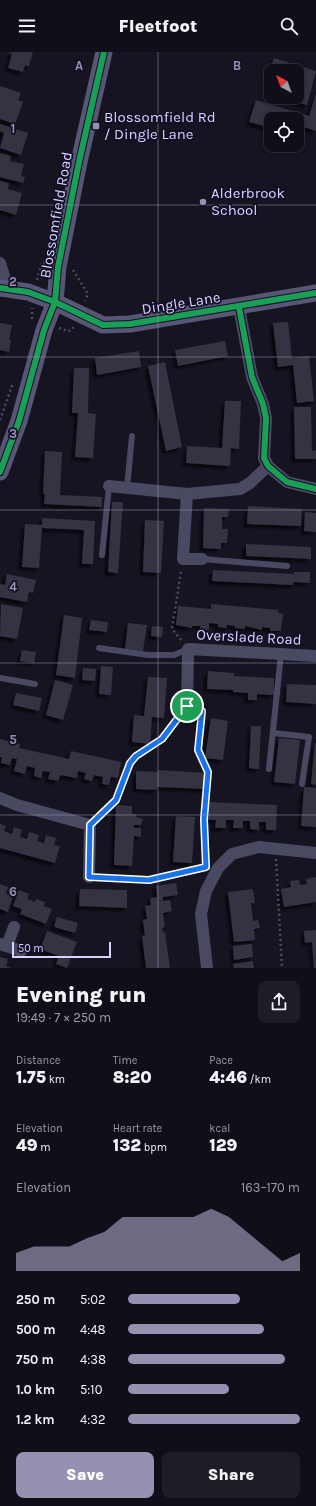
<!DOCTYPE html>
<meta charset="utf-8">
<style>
body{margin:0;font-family:Karla,sans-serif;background:#1e1d26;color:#f1f3f6;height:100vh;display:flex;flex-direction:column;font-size:15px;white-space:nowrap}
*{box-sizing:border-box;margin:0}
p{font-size:13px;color:#9c9ca2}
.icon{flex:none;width:22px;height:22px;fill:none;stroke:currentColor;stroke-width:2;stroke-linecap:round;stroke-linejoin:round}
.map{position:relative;height:916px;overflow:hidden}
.panel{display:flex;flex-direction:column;background:#100f19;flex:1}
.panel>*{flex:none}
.needle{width:26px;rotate:319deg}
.buttons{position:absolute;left:264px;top:12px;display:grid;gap:8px}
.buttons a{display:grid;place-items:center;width:40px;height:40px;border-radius:8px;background:#100f19;box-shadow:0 2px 6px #0003,0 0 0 1px #302f38;font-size:20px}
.scale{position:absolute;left:12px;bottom:10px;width:99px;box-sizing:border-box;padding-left:4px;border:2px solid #d9d4ff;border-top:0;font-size:11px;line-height:14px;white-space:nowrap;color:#d9d4ff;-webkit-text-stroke:3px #130f26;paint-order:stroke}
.pin{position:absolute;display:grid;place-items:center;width:34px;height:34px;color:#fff;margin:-17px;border:2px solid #fff;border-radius:50%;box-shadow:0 1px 4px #0007}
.round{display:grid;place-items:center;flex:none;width:42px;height:42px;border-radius:8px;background:#1e1d26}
.overview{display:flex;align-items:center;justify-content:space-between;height:68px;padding:0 16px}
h1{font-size:22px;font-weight:800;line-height:30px}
.figures{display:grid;grid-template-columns:repeat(3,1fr);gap:6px;height:68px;padding:4px 16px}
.figures div{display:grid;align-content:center}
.figures b{font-size:17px;font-weight:800}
.figures small{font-size:11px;font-weight:400}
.figures p{font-size:11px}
.chart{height:112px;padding:8px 16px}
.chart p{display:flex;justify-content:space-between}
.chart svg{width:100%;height:72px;margin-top:4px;fill:#9591b1;opacity:.7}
.primary-button{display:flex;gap:8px;margin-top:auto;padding:8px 16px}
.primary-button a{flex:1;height:46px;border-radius:8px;background:#9591b1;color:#fff;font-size:16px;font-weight:800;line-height:46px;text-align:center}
.primary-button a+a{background:#1e1d26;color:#f1f3f6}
ul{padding:0 16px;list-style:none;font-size:13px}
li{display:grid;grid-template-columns:64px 48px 1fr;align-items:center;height:30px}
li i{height:10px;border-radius:5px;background:#9591b1}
header{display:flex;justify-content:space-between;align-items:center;height:52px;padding:0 16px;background:#100f19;font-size:18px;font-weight:800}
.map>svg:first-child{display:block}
.building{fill:#343243;filter:url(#shadow)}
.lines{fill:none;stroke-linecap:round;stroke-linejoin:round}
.path{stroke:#44505f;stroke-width:2.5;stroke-dasharray:2 3;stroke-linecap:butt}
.lane{stroke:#4a4962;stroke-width:6}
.street{stroke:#4a4962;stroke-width:12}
.secondary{stroke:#575674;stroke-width:17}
.cycleway-casing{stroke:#130f26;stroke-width:8}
.cycleway{stroke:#1a9f57;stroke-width:6}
.route-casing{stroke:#fff;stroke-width:8}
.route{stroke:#1a73e8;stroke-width:5}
.grid{fill:none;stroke:#9591b1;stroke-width:1;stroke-opacity:0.55}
.poi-dot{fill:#9591b1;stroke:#130f26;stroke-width:1.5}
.labels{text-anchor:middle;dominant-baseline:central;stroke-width:3.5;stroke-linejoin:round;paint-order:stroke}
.poi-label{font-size:15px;fill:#d9d4ff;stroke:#130f26;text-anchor:start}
.street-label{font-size:15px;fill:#d9d4ff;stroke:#130f26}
.grid-label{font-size:13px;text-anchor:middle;font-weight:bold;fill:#9591b1;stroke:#130f26;stroke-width:3.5;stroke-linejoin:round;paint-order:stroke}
</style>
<header><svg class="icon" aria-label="menu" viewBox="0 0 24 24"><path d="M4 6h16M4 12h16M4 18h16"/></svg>Fleetfoot<svg class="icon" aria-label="search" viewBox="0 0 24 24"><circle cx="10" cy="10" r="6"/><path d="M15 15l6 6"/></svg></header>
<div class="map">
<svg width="316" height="916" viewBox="0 0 316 916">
<defs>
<filter id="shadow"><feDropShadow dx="-3.5" dy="3.5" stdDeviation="1" flood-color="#0009"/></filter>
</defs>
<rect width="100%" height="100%" fill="#161421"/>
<g class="building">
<polygon points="7,0 33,0 29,14 25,13 23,20 8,16 12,2"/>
<polygon points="274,6 316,19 307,53 281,45 297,45 297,19 271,17"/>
<polygon points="0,34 21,41 18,48 23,50 15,72 0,67"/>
<polygon points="316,42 316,79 304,75 301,85 297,84 297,67 271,67 271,76 249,70 256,48 309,64"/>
<polygon points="0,72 28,81 21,103 0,96 4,81 0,79"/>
<polygon points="0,101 11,104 10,109 24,112 21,124 25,125 23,131 0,125"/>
<polygon points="0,129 9,131 8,137 22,141 16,163 0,158"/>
<polygon points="288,270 292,306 309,304 314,349 297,351 293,313 278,315 273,271"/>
<polygon points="0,271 12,273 9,288 11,288 9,300 0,298"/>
<polygon points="225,289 228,304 178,314 175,298"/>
<polygon points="139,299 141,315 97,323 95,306"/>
<polygon points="165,310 182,395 166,399 148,314"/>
<polygon points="74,316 89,316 88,361 96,362 93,406 75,405 78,361 72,361"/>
<polygon points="225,349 241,349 239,397 231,396 230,414 186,411 187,394 222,396"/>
<polygon points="294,355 311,355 312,399 316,398 316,407 295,407"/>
<polygon points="45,399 62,400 60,443 102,445 102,455 44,452 45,442 43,442"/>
<polygon points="112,450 123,450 118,521 108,520"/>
<polygon points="248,454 302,457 301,474 247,472"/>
<polygon points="204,456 229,457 228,465 222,465 222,477 228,477 227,491 221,491 221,497 203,496"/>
<polygon points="305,460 316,461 316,480 304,479"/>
<polygon points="42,466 95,469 93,512 82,512 84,478 42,476 39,516 22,515 25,472 42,473"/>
<polygon points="145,468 164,469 161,521 143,520"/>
<polygon points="246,492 311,495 311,507 246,504"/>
<polygon points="213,518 294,522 294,520 310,520 310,531 294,530 293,533 212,529"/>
<polygon points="7,522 36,528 33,541 29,540 27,550 0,545 0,532 5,533"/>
<polygon points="1,552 23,556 17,587 0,584"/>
<polygon points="211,552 278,558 278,561 283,562 281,579 270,579 270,576 262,575 262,578 245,574 245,577 235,576 235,574 227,573 227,576 218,575 218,572 209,571 209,578 200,577 200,574 192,574 192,576 176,573 178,554 211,557"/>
<polygon points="64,563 82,566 75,626 56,623"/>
<polygon points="91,568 108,570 107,580 89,578"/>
<polygon points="128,571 147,573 143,599 125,597"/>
<polygon points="152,574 163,575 162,585 151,584"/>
<polygon points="22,598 36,600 34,611 20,609"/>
<polygon points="101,614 113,615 111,643 99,642"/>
<polygon points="83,616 96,617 95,629 82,628"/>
<polygon points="208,619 234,621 234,624 274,626 274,643 257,642 257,648 248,648 248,641 233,640 233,638 207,637"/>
<polygon points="148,625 167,626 164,666 152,665 150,692 132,690 134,663 144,664"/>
<polygon points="55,628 73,633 63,668 46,663"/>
<polygon points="287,632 316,633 316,652 286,650"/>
<polygon points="16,641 42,646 39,659 13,653"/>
<polygon points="211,666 228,669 223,708 205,706"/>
<polygon points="251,674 261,674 259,717 249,716"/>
<polygon points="279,686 300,688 295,732 274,730"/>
<polygon points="0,687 20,692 19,696 69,707 71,699 121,710 118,726 111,725 109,733 102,732 103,725 94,723 92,729 84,727 86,721 78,719 77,726 60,723 58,729 48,727 50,720 43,719 41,726 34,724 35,716 27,714 25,722 14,719 17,707 12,706 10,713 1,711 2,705 0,705"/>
<polygon points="315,691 316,691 316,733 311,732"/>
<polygon points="158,718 207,721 206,737 157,735 157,738 136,737 136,719 158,720"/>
<polygon points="304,735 316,736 316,775 301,774"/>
<polygon points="209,750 277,753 276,778 266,778 266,770 259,770 259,778 250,777 250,769 243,769 243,776 233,776 234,768 226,768 226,776 215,776 216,768 208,768"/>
<polygon points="116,753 132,754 132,762 136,762 136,765 143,767 141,773 134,773 134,776 141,776 141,785 134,784 132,814 114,813"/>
<polygon points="176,764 195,765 192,811 173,810"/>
<polygon points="0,772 6,774 4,779 12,782 14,775 22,778 20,785 27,787 29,780 39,783 37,789 44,791 46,783 56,786 54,793 60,794 55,811 0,796"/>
<polygon points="316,825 316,850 284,855 281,837 291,835 290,829 299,828 300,833 307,832 306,827"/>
<polygon points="176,831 178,843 163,845 163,849 170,848 172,859 163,861 165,875 162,876 163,881 165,880 170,916 146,916 142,884 145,883 143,868 147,867 145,854 151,853 150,846 157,845 156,834"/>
<polygon points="0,832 8,835 6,842 13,844 8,860 0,857"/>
<polygon points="80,837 127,838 127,856 79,854"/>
<polygon points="253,837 255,851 251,851 253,869 258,868 260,876 254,877 255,888 234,890 228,840"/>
<polygon points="19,838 29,842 27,847 35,850 36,847 45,850 44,854 52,857 46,872 20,862 22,857 13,854"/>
<polygon points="57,865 78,871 75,881 54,875"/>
<polygon points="316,878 316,916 314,916 312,890 305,891 304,879"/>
<polygon points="47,879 77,890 67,916 56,912 59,904 40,897"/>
<polygon points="252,892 253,905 234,908 233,894"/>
<polygon points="0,905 8,907 6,914 11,916 0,916"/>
<polygon points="253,909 254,916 234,916 233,912"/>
</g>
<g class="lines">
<g class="path">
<polyline points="73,218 88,242 85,249"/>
<polyline points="37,228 42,210 45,211"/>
<polyline points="32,267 32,256"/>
<polyline points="59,276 68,279 72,278 74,274"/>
<polyline points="0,368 13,331"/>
<polyline points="181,588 172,577 181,519"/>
<polyline points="198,658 202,659 198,698 208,720 204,767 206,810"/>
<polyline points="99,765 116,748 130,711 136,704 162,687 180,664"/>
<polyline points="276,807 282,916"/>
<polyline points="100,826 149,828 206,815"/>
</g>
<g class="lane">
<polyline points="127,436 132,384"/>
<polyline points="102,503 109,434"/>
<polyline points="202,507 287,514"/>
<polyline points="99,596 148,603 174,603 188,597"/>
<polyline points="0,626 35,632"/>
<polyline points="273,681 309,685 302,732"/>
<polyline points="269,717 281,602"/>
</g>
<g class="street">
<polyline points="0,211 8,236"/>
<polyline points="239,255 252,325 263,352 266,366 264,406 268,414 287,430 316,437"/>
<polyline points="109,434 187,442 240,437 250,431 268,414"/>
<polyline points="187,442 183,507 202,507"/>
<polyline points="187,654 188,597 316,604"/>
<polyline points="0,746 17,753 90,773 89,825"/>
<polyline points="0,892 21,899"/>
<polyline points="7,894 14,875"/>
<polyline points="207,916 201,862 206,839 218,816 232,802 259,795 316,801"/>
</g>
<g class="secondary">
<polyline points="0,236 28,240 55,250 103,273 130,272 316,241"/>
<polyline points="0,420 19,369 44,278 55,250 58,215 79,110 104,0"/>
</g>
<defs>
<g id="cycleway">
<polyline points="0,236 28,240 55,250 103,273 130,272 316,241"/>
<polyline points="239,255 252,325 263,352 266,366 264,406 268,414 287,430 316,437"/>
<polyline points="0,420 19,369 44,278 55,250 58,215 79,110 104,0"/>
</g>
</defs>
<use href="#cycleway" class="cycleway-casing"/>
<use href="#cycleway" class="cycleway"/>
</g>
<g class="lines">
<defs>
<polygon id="route" points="187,654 202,659 198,698 208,720 204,767 206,815 149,828 89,825 90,773 116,748 130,711 136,704 162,687"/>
</defs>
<use href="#route" class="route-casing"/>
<use href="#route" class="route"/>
</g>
<path class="grid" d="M158,0V916M0,153H316M0,305H316M0,458H316M0,611H316M0,763H316"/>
<g class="poi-dot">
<rect x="92" y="70" width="8" height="8" rx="2"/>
<circle cx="203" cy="150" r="4"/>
</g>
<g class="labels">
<g class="poi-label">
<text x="104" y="65">Blossomfield Rd<tspan x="104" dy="17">/ Dingle Lane</tspan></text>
<text x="211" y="141">Alderbrook<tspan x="211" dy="17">School</tspan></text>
</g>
<g class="street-label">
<text transform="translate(56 163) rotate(-80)">Blossomfield Road</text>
<text transform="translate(181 251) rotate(-9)">Dingle Lane</text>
<text transform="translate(249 585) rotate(3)">Overslade Road</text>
</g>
</g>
<g class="grid-label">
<text x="79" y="18">A</text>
<text x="237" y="18">B</text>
<text x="13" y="81">1</text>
<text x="13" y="234">2</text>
<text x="13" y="386">3</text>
<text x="13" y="539">4</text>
<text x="13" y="692">5</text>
<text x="13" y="844">6</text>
</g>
</svg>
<div class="buttons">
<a><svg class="needle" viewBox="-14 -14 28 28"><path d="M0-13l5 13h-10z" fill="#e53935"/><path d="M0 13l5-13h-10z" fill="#9c9ca2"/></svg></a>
<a><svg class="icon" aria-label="locate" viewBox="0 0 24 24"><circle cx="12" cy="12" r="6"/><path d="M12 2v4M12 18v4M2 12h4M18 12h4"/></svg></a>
</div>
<div class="scale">50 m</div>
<div class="pin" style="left:187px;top:654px;background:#1e9e55"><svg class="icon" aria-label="arrive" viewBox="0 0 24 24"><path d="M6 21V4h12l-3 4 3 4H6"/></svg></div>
</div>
<section class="panel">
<div class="overview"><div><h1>Evening run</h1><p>19:49 · 7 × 250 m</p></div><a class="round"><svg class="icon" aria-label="share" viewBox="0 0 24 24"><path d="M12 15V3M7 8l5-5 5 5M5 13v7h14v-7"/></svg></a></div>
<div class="figures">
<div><p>Distance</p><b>1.75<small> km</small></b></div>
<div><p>Time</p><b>8:20</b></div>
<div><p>Pace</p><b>4:46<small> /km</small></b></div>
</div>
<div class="figures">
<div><p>Elevation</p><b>49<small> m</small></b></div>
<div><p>Heart rate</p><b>132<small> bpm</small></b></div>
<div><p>kcal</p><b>129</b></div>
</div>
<div class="chart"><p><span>Elevation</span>163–170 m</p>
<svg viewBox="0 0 160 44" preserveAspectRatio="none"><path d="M0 44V33L10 29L20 29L30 29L40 24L50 20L60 11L70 11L80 11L90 11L100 11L110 6L120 11L130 20L140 29L150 38L160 33V44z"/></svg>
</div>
<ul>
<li><b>250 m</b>5:02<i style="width:65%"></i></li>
<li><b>500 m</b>4:48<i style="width:79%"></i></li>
<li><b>750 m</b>4:38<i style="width:91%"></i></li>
<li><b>1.0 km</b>5:10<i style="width:59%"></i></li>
<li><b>1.2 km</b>4:32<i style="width:100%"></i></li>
</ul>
<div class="primary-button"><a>Save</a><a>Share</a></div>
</section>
